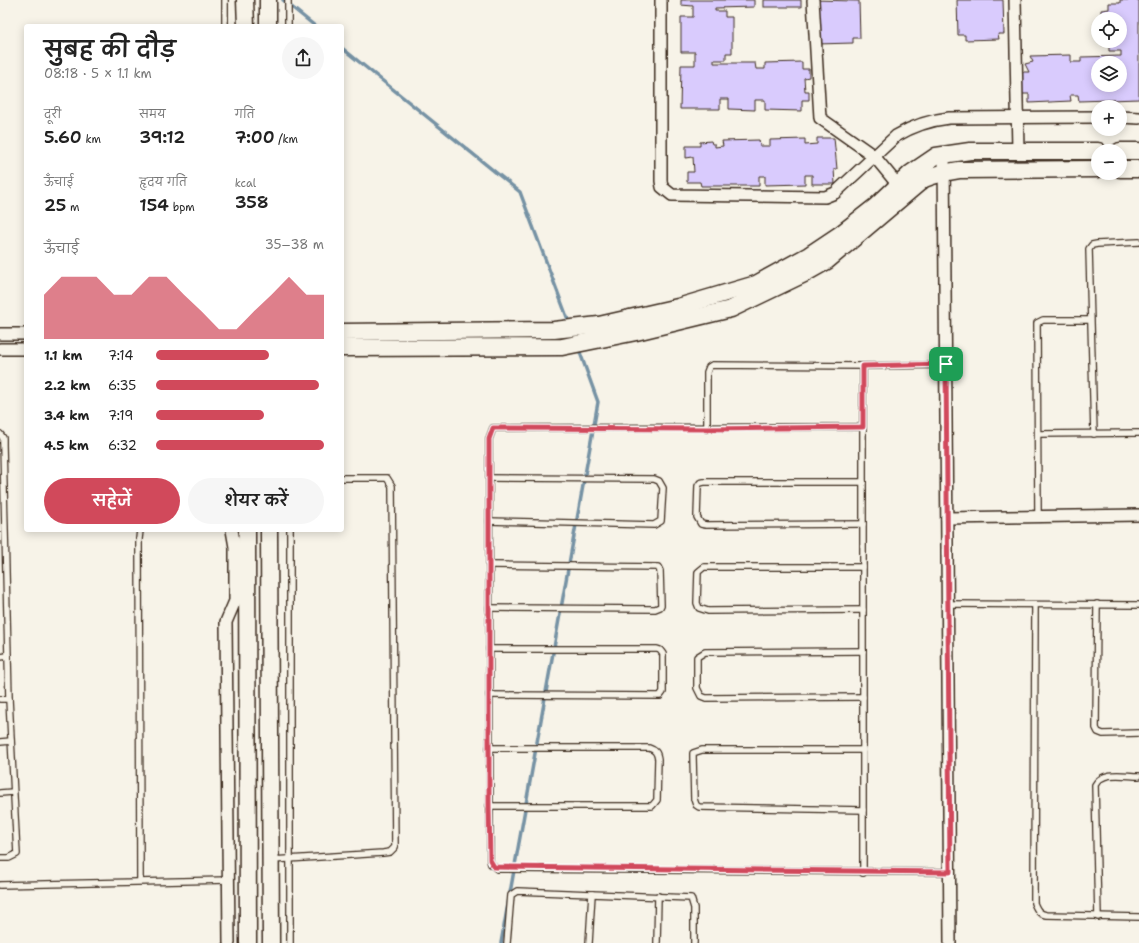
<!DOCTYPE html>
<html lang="hi">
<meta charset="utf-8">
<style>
body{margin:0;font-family:"Shantell Sans","Playpen Sans Deva",sans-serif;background:#f6f6f6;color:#222;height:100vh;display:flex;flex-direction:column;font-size:15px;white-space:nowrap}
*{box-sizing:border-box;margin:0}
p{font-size:13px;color:#767676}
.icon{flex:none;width:22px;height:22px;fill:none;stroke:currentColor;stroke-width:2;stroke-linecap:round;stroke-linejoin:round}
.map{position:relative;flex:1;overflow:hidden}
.drawer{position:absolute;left:24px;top:24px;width:320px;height:508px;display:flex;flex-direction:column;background:#fff;border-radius:4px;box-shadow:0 2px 10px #0003}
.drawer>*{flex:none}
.controls{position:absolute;left:1091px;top:12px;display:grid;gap:8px}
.controls a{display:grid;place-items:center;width:36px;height:36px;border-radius:50%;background:#fff;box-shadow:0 2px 10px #0003;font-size:20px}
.pin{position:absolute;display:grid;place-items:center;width:34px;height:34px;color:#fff;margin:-17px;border-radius:8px;box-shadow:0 2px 6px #0006}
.round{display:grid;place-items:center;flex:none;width:42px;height:42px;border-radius:21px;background:#f6f6f6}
.summary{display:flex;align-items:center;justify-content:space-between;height:68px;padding:0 20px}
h1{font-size:22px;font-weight:600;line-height:30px}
.stats{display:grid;grid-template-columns:repeat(3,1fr);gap:6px;height:68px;padding:4px 20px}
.stats div{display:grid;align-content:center}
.stats b{font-size:17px;font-weight:600}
.stats small{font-size:11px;font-weight:400}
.stats p{font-size:11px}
.chart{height:112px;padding:8px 20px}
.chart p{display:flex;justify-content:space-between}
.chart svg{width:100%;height:72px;margin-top:4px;fill:#d1495b;opacity:.7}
.button{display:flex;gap:8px;margin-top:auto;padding:8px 20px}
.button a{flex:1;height:46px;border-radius:24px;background:#d1495b;color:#fff;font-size:16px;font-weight:600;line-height:46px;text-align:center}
.button a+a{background:#f6f6f6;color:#222}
ul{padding:0 20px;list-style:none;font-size:13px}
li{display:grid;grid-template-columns:64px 48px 1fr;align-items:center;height:30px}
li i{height:10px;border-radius:5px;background:#d1495b}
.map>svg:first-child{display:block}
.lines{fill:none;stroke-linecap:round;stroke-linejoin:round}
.stream{stroke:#7692a4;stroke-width:3.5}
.building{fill:#d9cbfd;stroke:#3b2a1e;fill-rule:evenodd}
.lane-casing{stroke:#3b2a1e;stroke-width:8}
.street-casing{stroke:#3b2a1e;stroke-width:14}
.secondary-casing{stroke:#3b2a1e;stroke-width:19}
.lane{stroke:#f7f3e8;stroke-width:5.5}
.street{stroke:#f7f3e8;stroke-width:11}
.secondary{stroke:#f7f3e8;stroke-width:16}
.route-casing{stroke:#fff;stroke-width:8}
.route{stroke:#d1495b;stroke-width:5}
</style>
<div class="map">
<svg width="1139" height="943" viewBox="0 0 1139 943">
<rect width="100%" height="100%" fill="#f7f3e8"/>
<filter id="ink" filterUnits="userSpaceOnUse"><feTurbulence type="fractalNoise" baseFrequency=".025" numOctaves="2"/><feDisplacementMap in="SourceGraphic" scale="8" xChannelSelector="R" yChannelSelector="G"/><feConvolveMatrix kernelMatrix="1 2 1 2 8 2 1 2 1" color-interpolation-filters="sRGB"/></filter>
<g filter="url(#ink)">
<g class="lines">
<g class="stream">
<polyline points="283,0 315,26"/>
<polyline points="342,48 520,192 570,325"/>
<polyline points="501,943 598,402 578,347"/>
</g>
</g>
<g class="building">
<polygon points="681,0 754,0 754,7 715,8 715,11 725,11 725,17 732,17 732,53 726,53 726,60 714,60 714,63 755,63 756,69 765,69 765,63 802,62 802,69 809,69 809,77 804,78 805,91 809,91 809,100 802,100 802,111 765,110 765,100 755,100 755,110 729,109 729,99 720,99 720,109 680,109 681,65 695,65 695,52 681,52 681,17 693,17 693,6 681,5"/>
<rect x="764" y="0" width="37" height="7"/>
<polygon points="814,0 859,1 860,38 853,38 853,43 817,44"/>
<polygon points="957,0 1003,0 1004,34 998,34 999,39 965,40 965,35 958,35"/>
<path d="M1120,0H1139V99L1079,101L1078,95H1070L1071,101L1029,103V94H1022L1021,72H1029L1025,64L1033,62L1030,56L1071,55V62H1081V57L1121,56V51H1109V45H1102V41H1120V19H1101V10L1109,9V3H1120ZM1098,63H1120V85H1098Z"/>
<polygon points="817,138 834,138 837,169 834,169 835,184 812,184 812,175 805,175 805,184 765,185 765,176 759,176 759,186 701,186 700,182 687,182 687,172 694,172 693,157 686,158 686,146 700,146 700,142 711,141 712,144 715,144 715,147 723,146 722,141 759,140 760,146 770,146 770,140 805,139 805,145 817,144"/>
</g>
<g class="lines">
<defs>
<g id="lane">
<polyline points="225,0 225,26"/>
<polyline points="288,0 288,26"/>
<polyline points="863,427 493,428 489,439 490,860 491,864 497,869 950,872"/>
<polyline points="707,429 707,372 709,367 712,365 863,366 946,365"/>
<polyline points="0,434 3,438 3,445 9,699 17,854 9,858 0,858"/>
<polyline points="1038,434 1139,433"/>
<polyline points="1094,434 1089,249 1092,245 1097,244 1139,242"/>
<polyline points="1038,516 1037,323 1043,320 1090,320"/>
<polyline points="489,521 654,525 661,521 663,488 659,481 654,479 489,478"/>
<polyline points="863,524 706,525 701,524 697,517 698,486 700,483 704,482 863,482"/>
<polyline points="290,530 290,943"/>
<polyline points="489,565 658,567 660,571 661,605 660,607 655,609 489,608"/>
<polyline points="948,604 1139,605"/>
<polyline points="1097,604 1096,728 1098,732 1103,734 1139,733"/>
<path d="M1035,605L1034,903C1037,910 1039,914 1046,915L1139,917"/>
<polyline points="863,610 708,611 699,608 697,603 698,572 704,567 863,567"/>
<polyline points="863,651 705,652 697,657 697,688 701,696 706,698 863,697"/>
<polyline points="0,657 8,656"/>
<polyline points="489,695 660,696 663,692 663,654 660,650 657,649 489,649"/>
<polyline points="0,699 9,699"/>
<polyline points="0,742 11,741"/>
<polyline points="0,793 13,792"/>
<path d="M489,806H652L657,800L658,759C657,752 655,750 649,748H489"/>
<polyline points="863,810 699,807 696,805 694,799 693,757 693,753 702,750 863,750"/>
<polyline points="272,860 383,853 390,852 395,847 392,486 387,478 342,478"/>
<polyline points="863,873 863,366"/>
<polyline points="140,881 139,539 140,530"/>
<polyline points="0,885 228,880"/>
<path d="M1098,917L1095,785C1103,770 1125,776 1139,776"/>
<polyline points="507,943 511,895 517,891 691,898 694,908 694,943"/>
<polyline points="589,943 592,894"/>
<polyline points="657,943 658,896"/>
</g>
<g id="street">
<path d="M661,0V181L662,187L672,195L825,197L835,193L896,136C911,127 931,120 949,118L1098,117"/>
<polyline points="813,0 820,118 874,156 898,185"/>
<polyline points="1015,0 1018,151"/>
<polyline points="1120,117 1139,118"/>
<polyline points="944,154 950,943"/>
<polyline points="0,334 26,334"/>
<polyline points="0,349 26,349"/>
<polyline points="947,518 1139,515"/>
<polyline points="229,943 226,622 235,601 235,547 232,530"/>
</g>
<g id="secondary">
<polyline points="245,0 246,26"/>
<polyline points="268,0 268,26"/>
<polyline points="1120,151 1139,151"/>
<polyline points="1120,169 1139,169"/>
<polyline points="342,332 554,330 599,325 678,307 756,284 809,255 839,235 876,206 911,173 936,156 970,151 1098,151"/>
<path d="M342,348L562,347L636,332L731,309L804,274L827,261L924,179C936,174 946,172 959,170L1098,169"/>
<polyline points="247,530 248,943"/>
<polyline points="269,530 271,943"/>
</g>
</defs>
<use href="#lane" class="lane-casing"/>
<use href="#street" class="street-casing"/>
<use href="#secondary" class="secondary-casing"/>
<use href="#lane" class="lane"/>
<use href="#street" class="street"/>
<use href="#secondary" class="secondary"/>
</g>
</g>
<g class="lines" filter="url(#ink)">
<defs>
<polygon id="route" points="946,364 950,872 494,867 490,860 489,806 489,439 493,428 707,429 863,427 863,366"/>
</defs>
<use href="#route" class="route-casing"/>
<use href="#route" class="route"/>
</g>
</svg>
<div class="controls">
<a><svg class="icon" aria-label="locate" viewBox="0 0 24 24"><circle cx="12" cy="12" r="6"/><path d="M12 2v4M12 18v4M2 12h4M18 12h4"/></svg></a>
<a><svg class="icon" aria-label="layers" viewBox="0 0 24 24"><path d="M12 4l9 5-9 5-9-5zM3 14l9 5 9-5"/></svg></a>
<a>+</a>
<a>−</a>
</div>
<div class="pin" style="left:946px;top:364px;background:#1e9e55"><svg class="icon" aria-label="arrive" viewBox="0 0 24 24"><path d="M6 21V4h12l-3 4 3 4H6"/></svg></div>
<section class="drawer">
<div class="summary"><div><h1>सुबह की दौड़</h1><p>08:18 · 5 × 1.1 km</p></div><a class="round"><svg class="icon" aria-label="share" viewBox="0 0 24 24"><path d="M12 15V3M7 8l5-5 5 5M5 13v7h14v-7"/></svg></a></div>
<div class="stats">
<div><p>दूरी</p><b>5.60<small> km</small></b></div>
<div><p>समय</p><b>39:12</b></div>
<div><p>गति</p><b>7:00<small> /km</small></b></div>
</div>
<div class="stats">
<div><p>ऊँचाई</p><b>25<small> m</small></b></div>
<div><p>हृदय गति</p><b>154<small> bpm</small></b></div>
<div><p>kcal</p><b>358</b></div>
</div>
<div class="chart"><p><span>ऊँचाई</span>35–38 m</p>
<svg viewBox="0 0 160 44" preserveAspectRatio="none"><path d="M0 44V17L10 6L20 6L30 6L40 17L50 17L60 6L70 6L80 17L90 27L100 38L110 38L120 27L130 17L140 6L150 17L160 17V44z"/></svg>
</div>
<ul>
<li><b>1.1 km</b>7:14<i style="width:67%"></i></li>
<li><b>2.2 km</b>6:35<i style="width:97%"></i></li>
<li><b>3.4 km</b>7:19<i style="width:64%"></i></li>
<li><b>4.5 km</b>6:32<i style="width:100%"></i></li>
</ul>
<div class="button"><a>सहेजें</a><a>शेयर करें</a></div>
</section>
</div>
